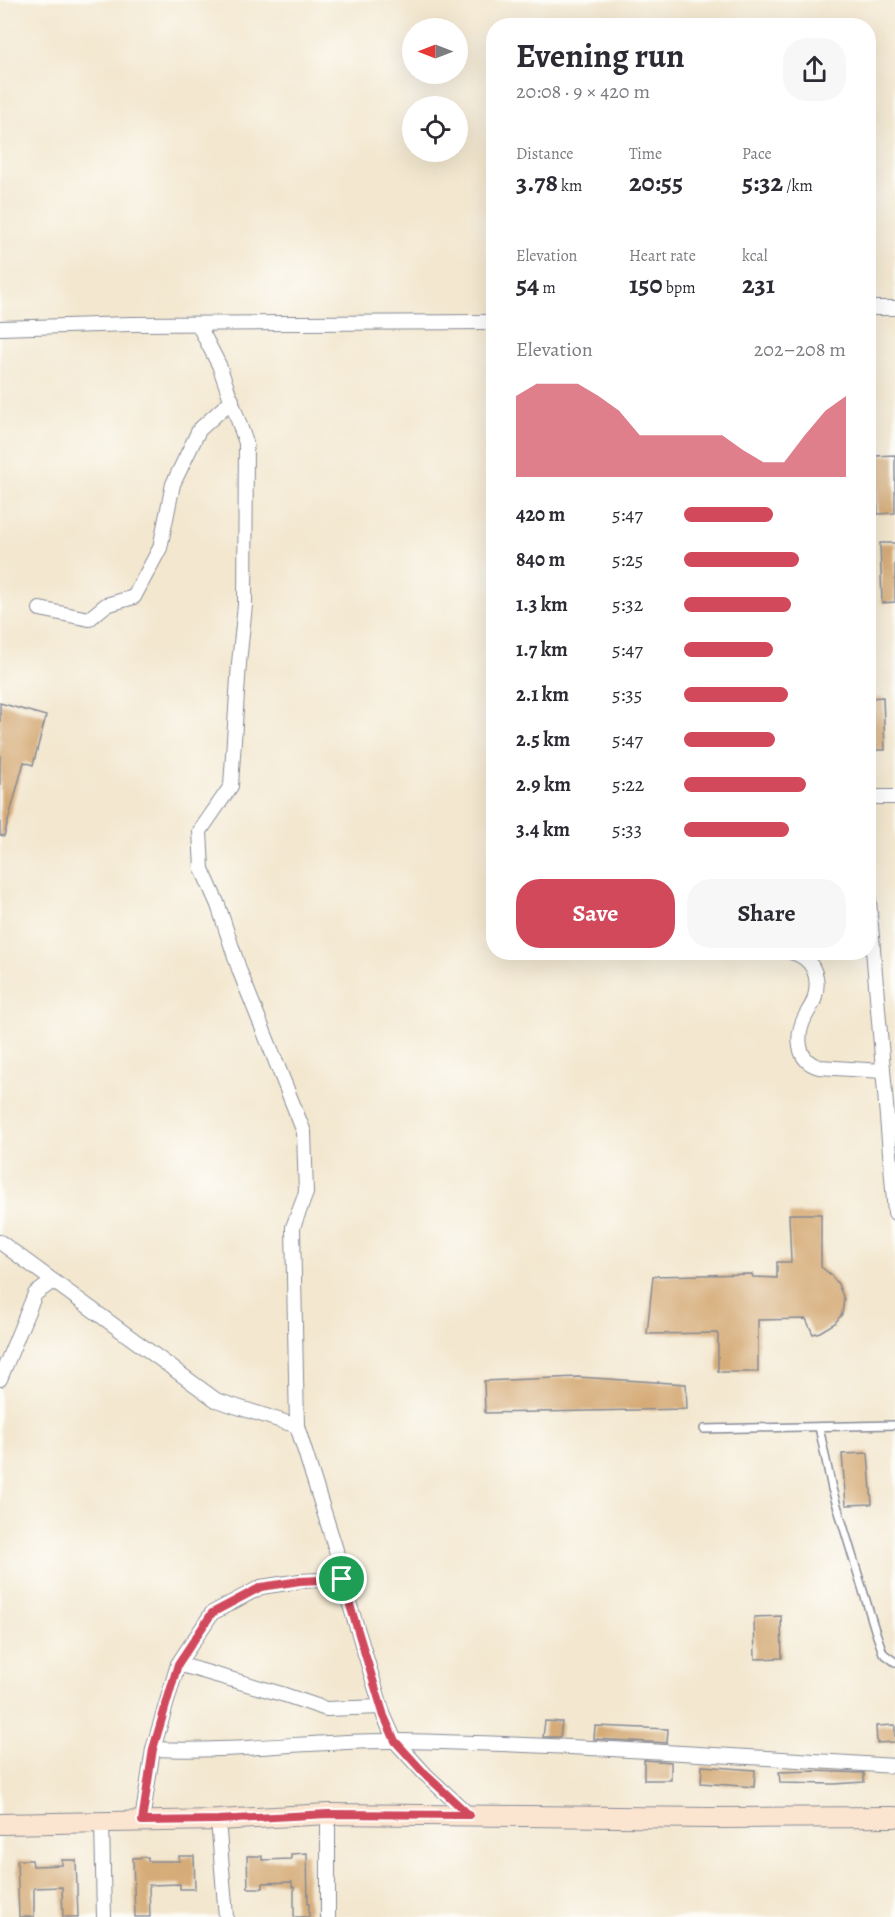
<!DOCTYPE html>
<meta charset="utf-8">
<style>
body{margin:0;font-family:Alegreya,serif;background:#f7f7f7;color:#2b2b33;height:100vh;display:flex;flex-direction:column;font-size:22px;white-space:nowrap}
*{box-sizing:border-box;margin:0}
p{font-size:20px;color:#7c7c81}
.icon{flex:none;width:33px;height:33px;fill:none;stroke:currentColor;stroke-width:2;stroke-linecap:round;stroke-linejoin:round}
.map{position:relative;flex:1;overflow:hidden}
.drawer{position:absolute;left:486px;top:18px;width:390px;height:942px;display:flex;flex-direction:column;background:#fff;border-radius:24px;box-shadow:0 6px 24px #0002}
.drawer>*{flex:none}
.needle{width:39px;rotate:270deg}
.buttons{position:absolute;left:402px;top:18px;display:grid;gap:12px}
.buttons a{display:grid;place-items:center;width:66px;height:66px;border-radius:50%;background:#fff;box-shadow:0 6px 24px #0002;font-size:30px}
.pin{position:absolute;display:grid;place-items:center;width:51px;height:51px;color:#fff;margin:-26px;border:3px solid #fff;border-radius:50%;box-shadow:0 2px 6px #0007}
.round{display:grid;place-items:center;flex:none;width:63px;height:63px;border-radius:24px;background:#f7f7f7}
.overview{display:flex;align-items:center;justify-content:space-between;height:102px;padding:0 30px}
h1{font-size:33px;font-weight:700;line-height:45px}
.figures{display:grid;grid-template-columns:repeat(3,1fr);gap:9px;height:102px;padding:6px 30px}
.figures div{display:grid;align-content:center}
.figures b{font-size:26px;font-weight:700}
.figures small{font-size:16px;font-weight:400}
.figures p{font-size:16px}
.chart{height:168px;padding:12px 30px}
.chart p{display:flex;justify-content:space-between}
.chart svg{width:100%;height:108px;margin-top:6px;fill:#d1495b;opacity:.7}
.primary-button{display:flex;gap:12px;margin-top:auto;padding:12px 30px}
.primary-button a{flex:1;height:69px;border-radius:24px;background:#d1495b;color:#fff;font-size:24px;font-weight:700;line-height:69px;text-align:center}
.primary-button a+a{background:#f7f7f7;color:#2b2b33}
ul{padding:0 30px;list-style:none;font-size:20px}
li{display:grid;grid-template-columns:96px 72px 1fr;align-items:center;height:45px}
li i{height:15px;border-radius:8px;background:#d1495b}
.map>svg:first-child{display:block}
.building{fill:#d5ab77}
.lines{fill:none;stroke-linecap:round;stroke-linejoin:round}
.lane-casing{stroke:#878b96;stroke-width:10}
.street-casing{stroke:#878b96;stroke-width:16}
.secondary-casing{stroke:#878b96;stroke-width:22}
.lane{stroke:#fff;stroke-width:7}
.street{stroke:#fff;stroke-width:14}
.secondary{stroke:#fce5d0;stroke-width:20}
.route-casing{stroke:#fff;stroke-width:12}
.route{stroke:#d1495b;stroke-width:8}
</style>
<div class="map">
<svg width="895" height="1917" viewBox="0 0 895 1917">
<rect width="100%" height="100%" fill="#fdfcf7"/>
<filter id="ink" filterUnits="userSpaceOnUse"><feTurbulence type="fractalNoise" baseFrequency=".0167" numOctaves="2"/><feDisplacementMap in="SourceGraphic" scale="12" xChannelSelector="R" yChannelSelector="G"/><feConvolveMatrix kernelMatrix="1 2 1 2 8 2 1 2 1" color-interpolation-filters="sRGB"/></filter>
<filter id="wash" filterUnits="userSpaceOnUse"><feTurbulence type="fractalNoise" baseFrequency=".008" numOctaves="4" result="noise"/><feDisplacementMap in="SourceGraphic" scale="24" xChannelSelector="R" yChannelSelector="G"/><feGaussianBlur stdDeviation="1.35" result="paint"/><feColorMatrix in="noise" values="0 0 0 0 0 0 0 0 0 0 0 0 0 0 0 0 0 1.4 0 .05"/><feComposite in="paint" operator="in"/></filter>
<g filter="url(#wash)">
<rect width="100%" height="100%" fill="#f3e7cf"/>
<g id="blocks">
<g class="building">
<polygon points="895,455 895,513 878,514 875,456"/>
<polygon points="880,543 895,543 895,602 882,603"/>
<polygon points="883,697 885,750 871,750 869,698"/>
<polygon points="0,703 46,716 33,765 24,762 4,836 0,835"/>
<polygon points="789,1214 821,1214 821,1267 830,1274 838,1284 844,1299 842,1314 835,1323 820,1332 813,1334 806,1319 758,1320 758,1372 718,1372 718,1333 647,1334 653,1276 752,1274 753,1277 777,1278 777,1262 791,1262"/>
<polygon points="578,1377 686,1384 687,1409 485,1413 484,1381"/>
<polygon points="868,1453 872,1504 846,1505 842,1454"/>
<polygon points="781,1616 782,1658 755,1659 754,1617"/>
<polygon points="545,1721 562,1722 560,1737 543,1737"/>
<polygon points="895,1725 895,1742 877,1743 876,1726"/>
<polygon points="595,1726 668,1729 667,1743 594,1739"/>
<polygon points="644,1760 671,1762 671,1780 644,1780"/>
<polygon points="702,1766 755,1770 754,1787 701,1783"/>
<polygon points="814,1771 864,1773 864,1782 834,1784 780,1783 779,1772"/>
<polygon points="307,1853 308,1904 309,1904 309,1917 294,1917 294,1887 292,1887 292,1882 263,1883 263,1888 248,1888 247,1856 262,1856 262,1860 291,1859 291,1854"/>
<polygon points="179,1856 194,1856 195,1889 180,1889 180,1884 149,1885 150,1917 135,1917 133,1858 148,1857 148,1861 179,1861"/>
<polygon points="17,1860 32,1860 33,1866 62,1865 62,1860 76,1860 78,1917 63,1917 62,1887 34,1888 34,1917 19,1917"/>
</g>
</g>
</g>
<g filter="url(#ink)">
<use href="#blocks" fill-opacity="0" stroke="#878b96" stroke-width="1.5"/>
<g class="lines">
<defs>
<g id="lane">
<polyline points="819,1427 832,1489 875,1630 883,1653 895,1662"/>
<polyline points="704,1429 895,1425"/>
</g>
<g id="street">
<polyline points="868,308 895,308"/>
<polyline points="198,324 219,365 246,443 245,605 239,663 231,786 200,831 202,869 218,905 240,972 304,1132 306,1193 293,1227 297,1426"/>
<polyline points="0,328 130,324 494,322"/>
<polyline points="40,609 89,619 106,605 134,597 160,548 173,484 199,430 232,400"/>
<polyline points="868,797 895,797"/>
<polyline points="868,889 895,1213"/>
<path d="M791,952C814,958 821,978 814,1000C812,1006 808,1011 805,1017C796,1035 796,1061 819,1067L883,1071"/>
<polyline points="0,1242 216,1400 297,1426 336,1550 342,1579 384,1716 395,1741 425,1774 469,1815"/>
<polyline points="0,1379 35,1294 53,1281"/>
<polyline points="178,1664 285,1695 326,1709 381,1707"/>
<polyline points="153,1749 178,1664 212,1613 261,1587 300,1581 342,1579"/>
<polyline points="328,1814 328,1917"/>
<polyline points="218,1820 226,1917"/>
<path d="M142,1821L153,1749C235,1753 316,1740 398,1741C564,1744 729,1756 895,1766"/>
<polyline points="102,1822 104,1917"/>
</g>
<polyline id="secondary" points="0,1824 218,1820 328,1814 711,1818 895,1817"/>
</defs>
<use href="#lane" class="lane-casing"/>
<use href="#street" class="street-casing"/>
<use href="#secondary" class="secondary-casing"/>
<use href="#lane" class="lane"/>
<use href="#street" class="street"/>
<use href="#secondary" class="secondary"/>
</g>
</g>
<g class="lines" filter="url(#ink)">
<defs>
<polygon id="route" points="342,1579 384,1716 395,1741 425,1774 469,1815 328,1814 218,1820 142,1821 153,1749 178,1664 212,1613 261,1587 300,1581"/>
</defs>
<use href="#route" class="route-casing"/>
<use href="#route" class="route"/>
</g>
</svg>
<div class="buttons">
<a><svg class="needle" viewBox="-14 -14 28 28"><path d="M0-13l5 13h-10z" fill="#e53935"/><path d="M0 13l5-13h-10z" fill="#7c7c81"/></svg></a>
<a><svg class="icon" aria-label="locate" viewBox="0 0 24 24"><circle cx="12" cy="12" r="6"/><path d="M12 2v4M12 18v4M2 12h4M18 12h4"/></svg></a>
</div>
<div class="pin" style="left:342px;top:1579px;background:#1e9e55"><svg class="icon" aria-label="arrive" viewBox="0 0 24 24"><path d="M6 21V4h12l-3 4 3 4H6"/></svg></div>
<section class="drawer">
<div class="overview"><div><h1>Evening run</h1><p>20:08 · 9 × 420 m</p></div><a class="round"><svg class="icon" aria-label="share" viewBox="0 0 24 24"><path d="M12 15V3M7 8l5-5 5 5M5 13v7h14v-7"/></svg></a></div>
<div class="figures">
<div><p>Distance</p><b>3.78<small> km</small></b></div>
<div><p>Time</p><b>20:55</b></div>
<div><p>Pace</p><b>5:32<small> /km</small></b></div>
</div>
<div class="figures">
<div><p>Elevation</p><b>54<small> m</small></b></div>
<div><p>Heart rate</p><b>150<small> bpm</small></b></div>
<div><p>kcal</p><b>231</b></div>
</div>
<div class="chart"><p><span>Elevation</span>202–208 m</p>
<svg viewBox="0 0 160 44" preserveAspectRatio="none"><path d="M0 44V11L10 6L20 6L30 6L40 11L50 17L60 27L70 27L80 27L90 27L100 27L110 33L120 38L130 38L140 27L150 17L160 11V44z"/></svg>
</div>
<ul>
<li><b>420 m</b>5:47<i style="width:55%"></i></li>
<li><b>840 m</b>5:25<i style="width:71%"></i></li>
<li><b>1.3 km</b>5:32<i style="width:66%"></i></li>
<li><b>1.7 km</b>5:47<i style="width:55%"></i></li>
<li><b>2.1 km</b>5:35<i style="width:64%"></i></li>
<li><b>2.5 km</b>5:47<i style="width:56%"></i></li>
<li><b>2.9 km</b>5:22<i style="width:75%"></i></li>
<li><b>3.4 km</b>5:33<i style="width:65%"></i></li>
</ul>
<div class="primary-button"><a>Save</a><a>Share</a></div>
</section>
</div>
